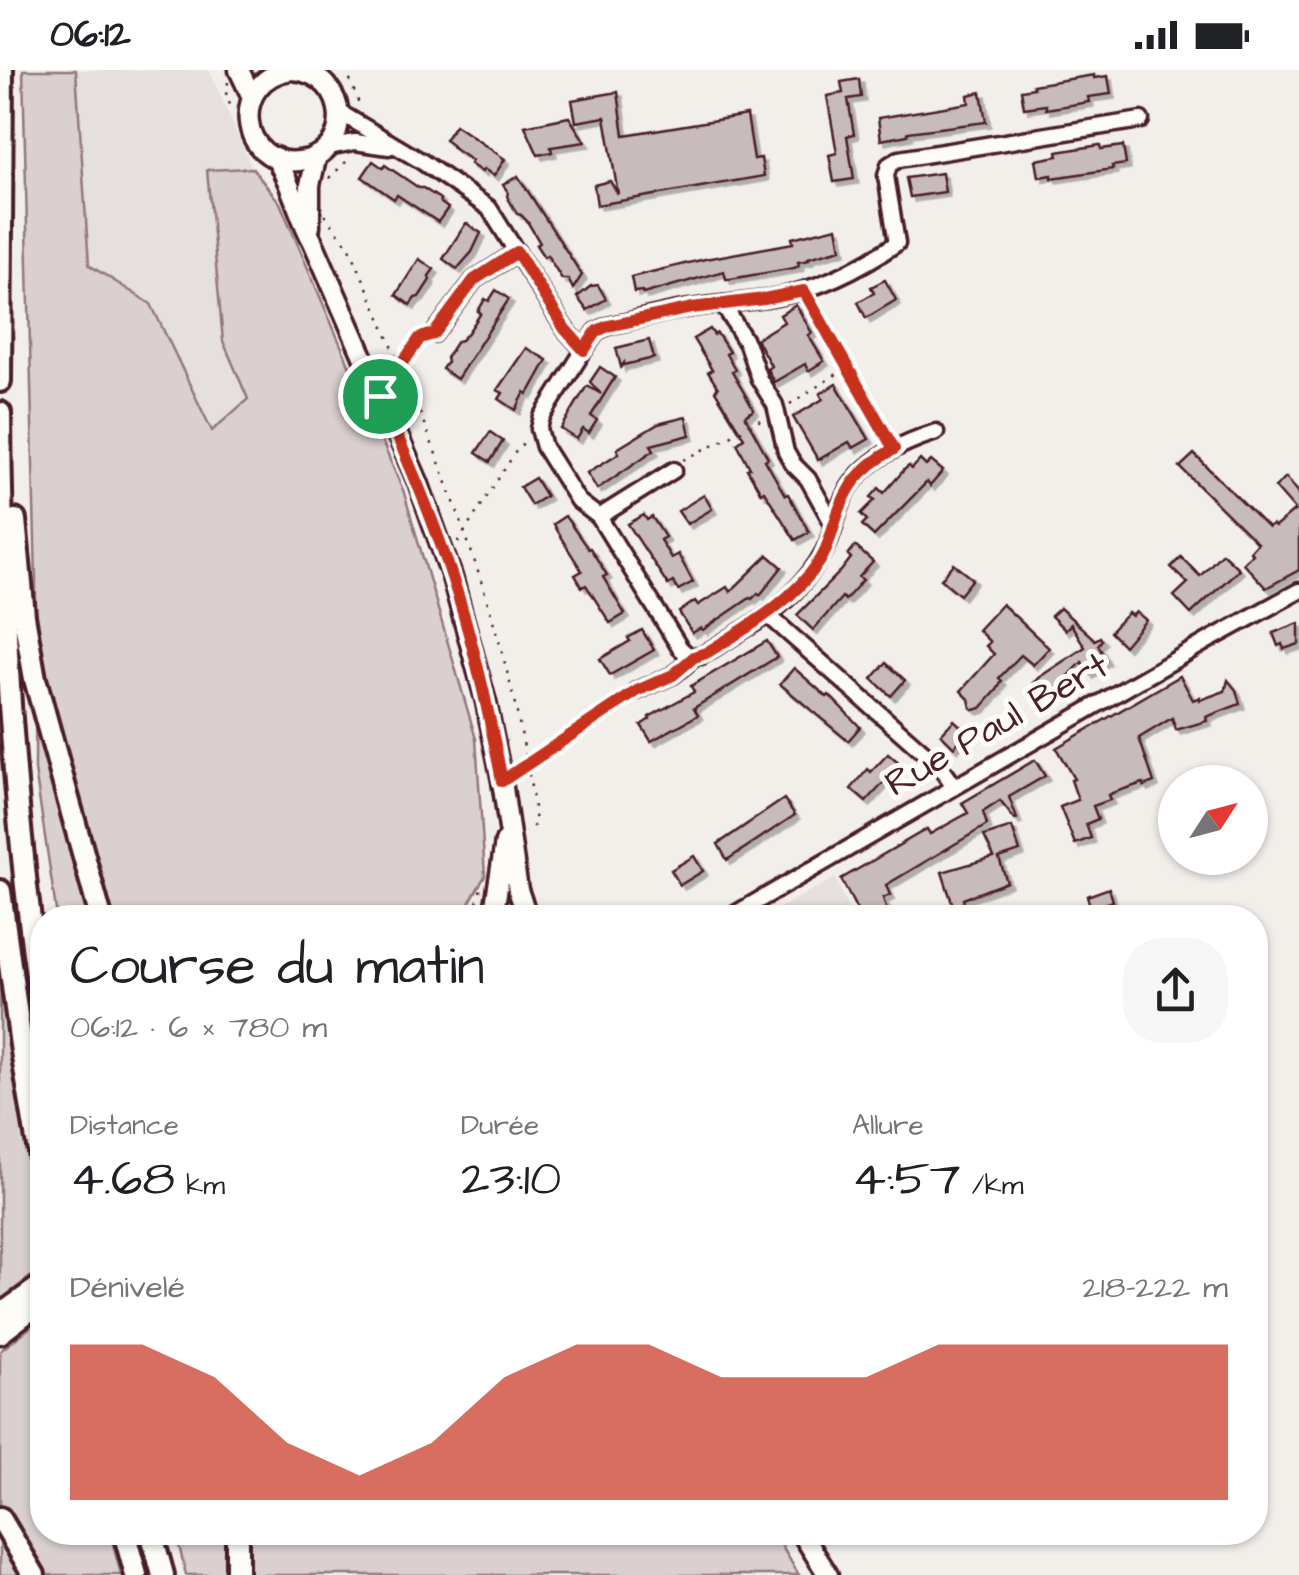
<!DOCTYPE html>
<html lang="fr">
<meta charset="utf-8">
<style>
body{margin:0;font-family:"Architects Daughter",sans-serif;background:#f6f6f6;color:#202124;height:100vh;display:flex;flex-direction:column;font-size:38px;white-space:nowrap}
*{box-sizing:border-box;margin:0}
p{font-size:32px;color:#757577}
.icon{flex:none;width:55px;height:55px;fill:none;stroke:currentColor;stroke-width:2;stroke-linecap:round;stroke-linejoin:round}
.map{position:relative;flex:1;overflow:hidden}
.sheet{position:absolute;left:30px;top:835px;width:1238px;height:640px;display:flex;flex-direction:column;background:#fff;border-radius:40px;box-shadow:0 2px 8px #0004}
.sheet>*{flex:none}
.needle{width:65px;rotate:54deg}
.fabs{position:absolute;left:1158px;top:695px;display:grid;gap:20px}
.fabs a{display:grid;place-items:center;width:110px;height:110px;border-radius:50%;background:#fff;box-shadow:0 2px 8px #0004;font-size:50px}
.pin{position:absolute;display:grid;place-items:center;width:85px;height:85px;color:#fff;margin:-42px;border:5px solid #fff;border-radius:50%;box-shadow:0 2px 10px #0007}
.round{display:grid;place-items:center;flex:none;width:105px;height:105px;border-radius:40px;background:#f6f6f6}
.overview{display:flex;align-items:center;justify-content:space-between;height:170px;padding:0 40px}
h1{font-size:55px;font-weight:600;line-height:75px}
.stats{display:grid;grid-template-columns:repeat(3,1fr);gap:15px;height:170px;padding:10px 40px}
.stats div{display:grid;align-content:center}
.stats b{font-size:50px;font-weight:600}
.stats small{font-size:28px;font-weight:400}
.stats p{font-size:28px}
.chart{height:280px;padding:20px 40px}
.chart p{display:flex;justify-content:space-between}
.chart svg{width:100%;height:180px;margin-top:10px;fill:#c8321e;opacity:.7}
.status{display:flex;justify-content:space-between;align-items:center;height:70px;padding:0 50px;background:#fff;direction:ltr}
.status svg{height:28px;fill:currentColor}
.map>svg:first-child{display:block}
.built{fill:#e5dfdd}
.green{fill:#d9d0cf;stroke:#92787d;stroke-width:2.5}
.building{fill:#c8bbbb;stroke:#4a1f2b;stroke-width:2.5;filter:url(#shadow)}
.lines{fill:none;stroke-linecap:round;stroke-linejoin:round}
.minor-casing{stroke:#4a1f2b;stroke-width:21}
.major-casing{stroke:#4a1f2b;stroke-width:25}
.highway-casing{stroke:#4a1f2b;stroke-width:28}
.path{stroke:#4a1f2b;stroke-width:2.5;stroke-dasharray:2.5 8;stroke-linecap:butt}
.minor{stroke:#fdfcf7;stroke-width:14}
.major{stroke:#fdfcf7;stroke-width:18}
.highway{stroke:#fdfcf7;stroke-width:20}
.route-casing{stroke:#fff;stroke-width:20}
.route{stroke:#c8321e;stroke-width:12}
.labels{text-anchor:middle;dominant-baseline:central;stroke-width:10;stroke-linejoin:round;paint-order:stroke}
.street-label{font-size:38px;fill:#4a1f2b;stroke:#fdfcf7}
</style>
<div class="status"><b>06:12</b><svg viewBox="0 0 49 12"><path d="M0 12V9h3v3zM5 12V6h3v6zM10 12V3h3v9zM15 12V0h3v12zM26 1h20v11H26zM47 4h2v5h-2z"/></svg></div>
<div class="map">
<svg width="1299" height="1505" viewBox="0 0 1299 1505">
<defs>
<filter id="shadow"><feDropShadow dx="4.5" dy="4.5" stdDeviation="0" flood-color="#0004"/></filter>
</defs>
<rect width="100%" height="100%" fill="#f2efeb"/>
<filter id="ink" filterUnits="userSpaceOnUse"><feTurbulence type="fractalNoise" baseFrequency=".01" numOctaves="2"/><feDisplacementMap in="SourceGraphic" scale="20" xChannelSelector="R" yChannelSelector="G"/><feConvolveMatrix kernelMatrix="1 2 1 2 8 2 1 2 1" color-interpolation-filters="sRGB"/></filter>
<g filter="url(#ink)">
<g class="built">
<polygon points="76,0 209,0 252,98 207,100 223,271 249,329 212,361 151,234 89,195"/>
<polygon points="835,808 851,847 763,847"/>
</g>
<g class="green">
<polygon points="23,0 76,0 89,195 151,234 212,361 248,329 223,271 207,100 252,98 280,133 404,423 476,669 485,806 461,847 57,847 35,700 36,511"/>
<polygon points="0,893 42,1170 42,1198 0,1230"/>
<polygon points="42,1248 42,1462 110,1463 121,1505 0,1505 0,1281"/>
<polygon points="176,1463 774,1463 799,1505 186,1505"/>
</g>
<g class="building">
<polygon points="1094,5 1094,8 1108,6 1111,24 1088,27 1089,32 1046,39 1046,35 1024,38 1021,20 1034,18 1033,15"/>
<polygon points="859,9 861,27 848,29 854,64 847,66 854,109 834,112 829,85 837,83 827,26 843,23 841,12"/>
<polygon points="618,22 624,65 747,45 754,89 761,88 764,106 597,135 594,115 610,111 618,124 605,47 576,52 572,30"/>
<polygon points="981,22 986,52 908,62 908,65 881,70 878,48 969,33 968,25"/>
<polygon points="569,47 585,72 551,77 552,82 538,85 525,56"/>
<polygon points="455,55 505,89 494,106 484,99 482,102 470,94 472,91 453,78 452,75 445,70"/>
<polygon points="1100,75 1101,79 1123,76 1126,94 1112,96 1113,99 1052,108 1052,105 1039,107 1036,90 1058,86 1057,82"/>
<polygon points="373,91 383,98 385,95 419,118 423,118 440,129 441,133 448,138 438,152 397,125 394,129 362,107"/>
<polygon points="942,103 945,122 910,127 906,108"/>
<polygon points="518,106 582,205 573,219 568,209 562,209 547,185 544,187 536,175 540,173 527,151 521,145 517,144 507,126 508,122 503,115"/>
<polygon points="466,153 481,163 472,182 457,199 443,189"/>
<polygon points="837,157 841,179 808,188 809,190 798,192 799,196 794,198 730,209 726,209 724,201 643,224 642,221 634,222 631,207 705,189 793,173 792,168"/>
<polygon points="419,189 434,199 429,206 430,210 419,227 415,228 410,235 396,225"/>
<polygon points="885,210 896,230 866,248 858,232 874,223 871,217"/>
<polygon points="598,215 606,229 587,240 577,227 591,216"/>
<polygon points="496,220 509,229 457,309 442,299 447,292 446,288 457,271 461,270 467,264 481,243 478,241 485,229 489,231"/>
<polygon points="796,235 812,263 808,265 824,291 808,301 805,294 774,312 767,299 771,296 756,269 784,252 780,245"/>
<polygon points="710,259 714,265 717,263 729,282 726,284 735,300 732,302 754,340 745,346 768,388 765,390 785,425 788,424 809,462 795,470 764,421 761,423 747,399 750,398 737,373 744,368 715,321 718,318 708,302 712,300 693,269"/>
<polygon points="649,270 654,288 624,295 624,293 621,297 616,278"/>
<polygon points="526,278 547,290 528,324 525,322 516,340 499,329 503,323 497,320"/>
<polygon points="600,297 615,307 591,346 597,350 589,363 583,359 577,369 561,359 586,317 588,316 601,324 590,312"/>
<polygon points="836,314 869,369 853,378 849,372 818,390 793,347 823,329 820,324"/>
<polygon points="686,347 690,365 651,375 654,380 597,419 587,403 619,383 617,379 658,354"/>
<polygon points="490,362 503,371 490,392 476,383"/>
<polygon points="1194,384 1268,458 1272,455 1275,457 1295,440 1275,417 1286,407 1299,423 1299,500 1266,518 1243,493 1252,484 1250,481 1257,473 1180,397"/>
<polygon points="920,390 926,396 931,391 943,401 930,416 927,412 874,466 862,455 867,450 861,444 875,430 871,427 879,418 884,423 905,399 909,396 912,399"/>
<polygon points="535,408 546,426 531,435 520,417"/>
<polygon points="704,425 712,439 687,454 678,441"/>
<polygon points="644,445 647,450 652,447 665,467 660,470 671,488 678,484 693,512 678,520 673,512 668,515 628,454"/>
<polygon points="565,446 588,479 590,478 607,505 603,507 625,544 610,553 586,515 582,517 575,505 582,501 556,460 553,454"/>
<polygon points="855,476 873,492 859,507 863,510 845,530 842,527 813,560 797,545 841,501 851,488 848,485"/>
<polygon points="1222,483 1239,499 1191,544 1174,526 1188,513 1171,497 1181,487 1200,506"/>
<polygon points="768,485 782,497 760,525 758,523 752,529 750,528 703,560 701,558 692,563 679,542 695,531 698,535 727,517 730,522"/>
<polygon points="954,494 973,509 960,525 941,509"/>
<polygon points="1002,534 1049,578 1033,595 1021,585 999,608 1002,611 997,620 981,638 975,640 971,638 969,629 961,621 994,584 986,576 990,572 978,560"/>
<polygon points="1060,538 1095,570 1100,567 1102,570 1098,575 1106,590 1098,595 1099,598 1089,604 1082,592 1049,627 1034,613 1041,606 1085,577 1071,554 1065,560 1051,546"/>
<polygon points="1136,542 1146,550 1124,576 1110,562 1128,543 1132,546"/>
<polygon points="1299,553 1299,574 1284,579 1282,574 1278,576 1273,563"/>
<polygon points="642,560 654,580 610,605 600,589 630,571 628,568"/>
<polygon points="767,571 777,587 694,638 698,645 651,671 641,655 650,649 649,647 694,622 691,616"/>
<polygon points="886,593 905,610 891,626 872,609"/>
<polygon points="794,598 827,627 829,625 860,657 848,671 780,614"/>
<polygon points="1180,606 1193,630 1200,627 1200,630 1225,621 1228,610 1236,620 1240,634 1206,647 1207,651 1176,660 1172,648 1139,668 1154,712 1144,716 1143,713 1115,722 1108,725 1110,730 1093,736 1098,749 1086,754 1091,768 1075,774 1060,737 1078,730 1071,710 1074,709 1056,678"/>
<polygon points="954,650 967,662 954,677 941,664"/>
<polygon points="888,684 903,697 893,709 890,706 866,732 851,719 868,699 871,702"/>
<polygon points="1035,690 1045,706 1009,727 1017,749 1015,750 1000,731 983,742 987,755 886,815 890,825 883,828 889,848 861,848 841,809 927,759 930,764 968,743 962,733"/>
<polygon points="784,729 795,745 727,790 718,774"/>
<polygon points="1012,757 1020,781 999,788 1007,812 963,829 968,848 957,848 942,802 994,787 984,766"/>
<polygon points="694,786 703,801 680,815 671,800"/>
<polygon points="1109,818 1113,831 1091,839 1087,826"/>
</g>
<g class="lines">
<defs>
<g id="minor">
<polyline points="339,42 421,91 489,138 565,259 584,280 542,347 539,359 544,377 578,431 599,447 680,578 689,586 701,586 768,545 940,697 954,717"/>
<polyline points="327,77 355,72 389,77"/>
<polyline points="723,234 747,274 759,309 775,335 786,382 793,394 808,409 834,456"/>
<polyline points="434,264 474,210 517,182"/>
<path d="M584,280L597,261L608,256C635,250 663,242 691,238C720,233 748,233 777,227C821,218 859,199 897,173L886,106L889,95L899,89L1141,50"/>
<polyline points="599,447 674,400"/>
<path d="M768,545C790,529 818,498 828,473C836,454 839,432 851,415C870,387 905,372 936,362"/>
<polyline points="637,621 673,605 695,587"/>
<polyline points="728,848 1211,569 1299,521"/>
</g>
<g id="major">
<polyline points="239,0 252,27"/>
<path d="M291,0C228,9 239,98 299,91C355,85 351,5 293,0"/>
<path d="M275,87C292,114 298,145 313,172L418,412L452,507L486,632L502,711L518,820L528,848"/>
<polyline points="310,157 310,115 317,85"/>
<polyline points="493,848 505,772"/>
<polyline points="0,1244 42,1214"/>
<polyline points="0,1264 42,1232"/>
<polyline points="801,1462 828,1505"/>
</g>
<g id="highway">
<polyline points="0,311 2,0"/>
<path d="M0,343C1,543 13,743 42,941"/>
<polyline points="15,450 24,546 35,609 101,848"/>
<polyline points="0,821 21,975 42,1100"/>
<polyline points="0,1448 34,1505"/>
<polyline points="124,1462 136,1505"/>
<polyline points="151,1462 163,1505"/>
<polyline points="237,1462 237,1505"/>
</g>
</defs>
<use href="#minor" class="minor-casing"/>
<use href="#major" class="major-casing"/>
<use href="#highway" class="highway-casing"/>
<g class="path">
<polyline points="346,0 360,36"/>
<polyline points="228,12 226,25 233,42"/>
<polyline points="329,108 349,89"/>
<path d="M325,145L350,178C430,363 511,551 536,753L530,760L526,762"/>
<polyline points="812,235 887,367"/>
<polyline points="392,308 419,270"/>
<polyline points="790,334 848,297"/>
<polyline points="684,390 761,350"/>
<polyline points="458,472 518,378 526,371"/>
<polyline points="518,701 624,630"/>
<polyline points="477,832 481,818"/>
<polyline points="543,840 549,848"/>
<polyline points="468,848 477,832"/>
</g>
<use href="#minor" class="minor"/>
<use href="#major" class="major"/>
<use href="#highway" class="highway"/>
</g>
</g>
<g class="lines" filter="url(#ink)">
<defs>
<path id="route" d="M517,182L565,259L584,280L597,261L608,256L692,238L764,229L804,221L894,379C859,399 846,416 834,455C830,467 827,480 820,491C791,533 748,557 706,583L694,587L673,605L637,621L502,711C489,642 474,573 452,507C432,445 406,386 380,326L420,268L434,264L474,210Z"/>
</defs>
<use href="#route" class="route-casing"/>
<use href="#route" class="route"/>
</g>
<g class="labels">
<g class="street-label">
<text transform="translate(997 655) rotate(-30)">Rue Paul Bert</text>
</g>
</g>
</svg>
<div class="fabs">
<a><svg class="needle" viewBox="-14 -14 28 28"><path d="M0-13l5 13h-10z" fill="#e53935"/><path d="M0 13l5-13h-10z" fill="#757577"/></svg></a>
</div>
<div class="pin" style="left:380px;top:326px;background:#1e9e55"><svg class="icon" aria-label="arrive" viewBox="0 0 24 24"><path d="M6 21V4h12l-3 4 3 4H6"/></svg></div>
<section class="sheet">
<div class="overview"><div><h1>Course du matin</h1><p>06:12 · 6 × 780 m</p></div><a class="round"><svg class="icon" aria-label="share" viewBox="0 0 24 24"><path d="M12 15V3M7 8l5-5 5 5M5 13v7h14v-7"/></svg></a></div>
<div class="stats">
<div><p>Distance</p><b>4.68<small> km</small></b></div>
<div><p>Durée</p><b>23:10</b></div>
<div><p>Allure</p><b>4:57<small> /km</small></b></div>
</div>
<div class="chart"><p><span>Dénivelé</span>218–222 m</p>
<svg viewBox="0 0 160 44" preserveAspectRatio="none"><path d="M0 44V6L10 6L20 14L30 30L40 38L50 30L60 14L70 6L80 6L90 14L100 14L110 14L120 6L130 6L140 6L150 6L160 6V44z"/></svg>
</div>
</section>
</div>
